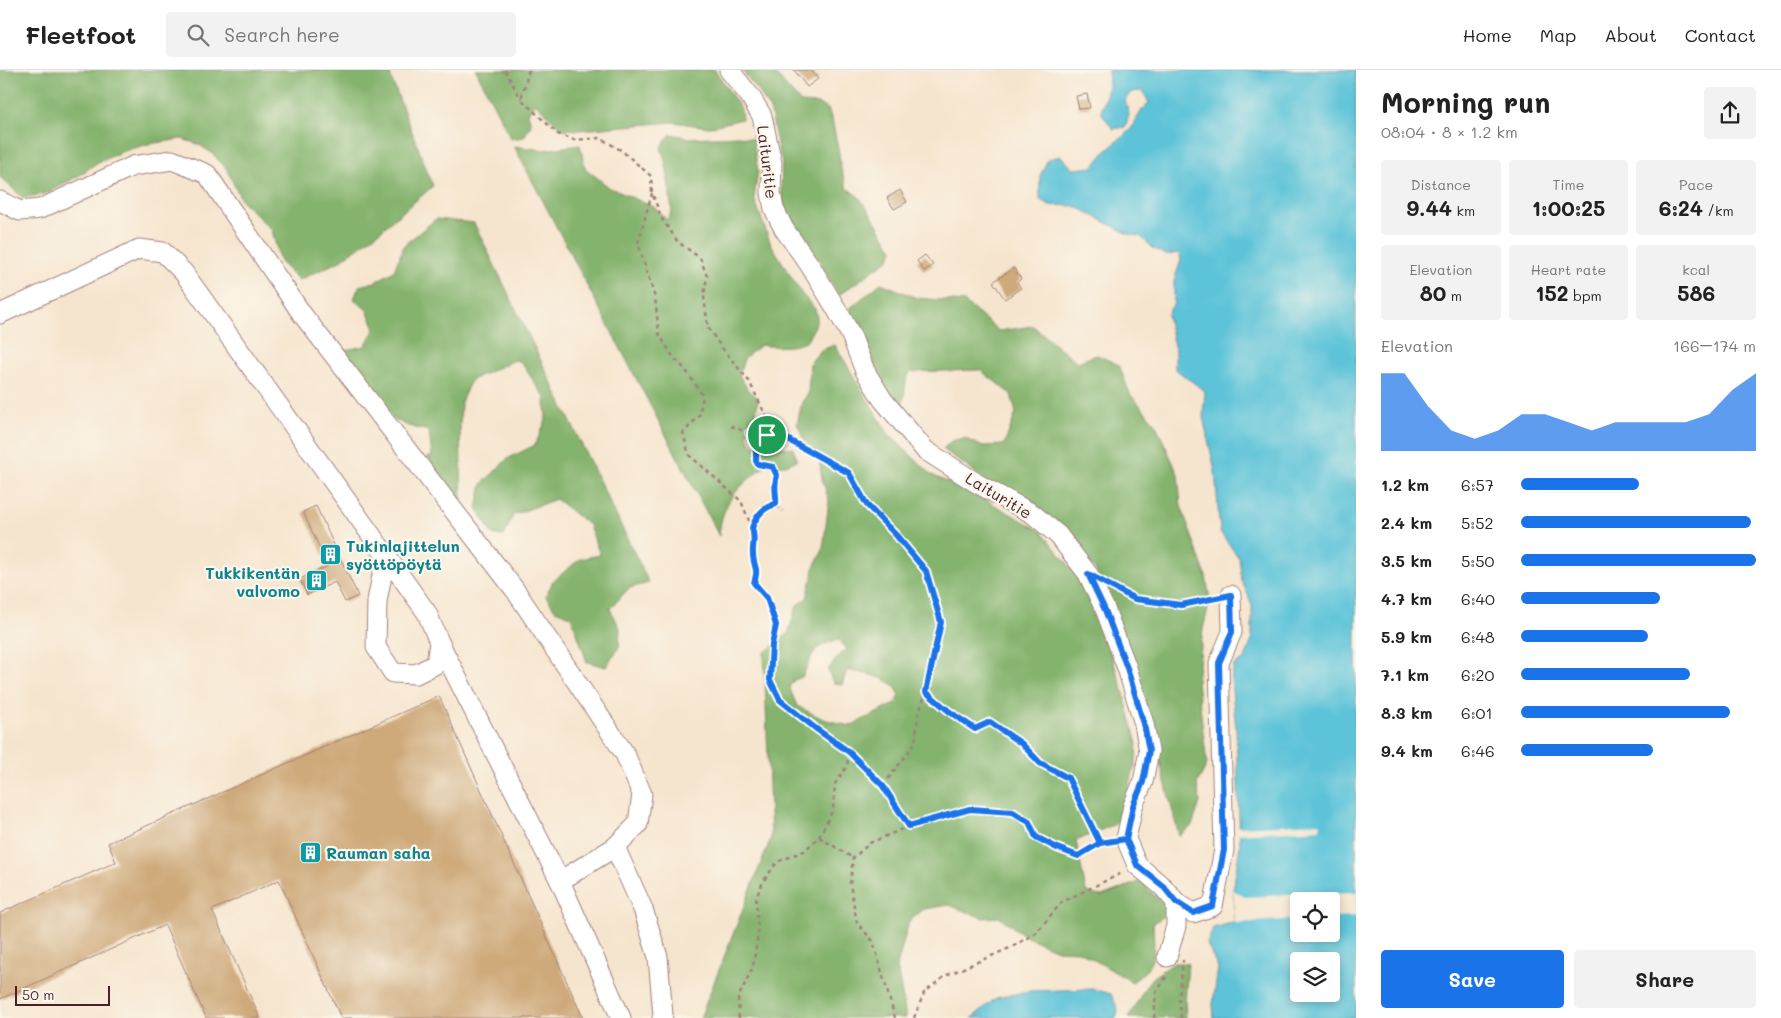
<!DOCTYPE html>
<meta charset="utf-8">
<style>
body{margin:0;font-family:Mali,sans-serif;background:#f2f2f2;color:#222;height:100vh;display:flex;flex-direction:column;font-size:19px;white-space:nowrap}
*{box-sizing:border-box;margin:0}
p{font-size:16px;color:#767676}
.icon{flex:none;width:28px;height:28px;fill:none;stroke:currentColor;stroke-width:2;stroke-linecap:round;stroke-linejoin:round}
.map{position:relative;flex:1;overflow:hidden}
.side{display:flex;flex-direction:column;background:#fff;width:425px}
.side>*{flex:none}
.buttons{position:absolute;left:1290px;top:822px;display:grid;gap:10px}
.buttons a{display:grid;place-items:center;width:50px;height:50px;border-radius:5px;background:#fff;box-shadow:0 2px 8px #0003;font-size:25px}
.scale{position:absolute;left:15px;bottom:12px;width:95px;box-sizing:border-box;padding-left:5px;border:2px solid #4a1f2b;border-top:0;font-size:14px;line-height:18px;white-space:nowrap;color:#4a1f2b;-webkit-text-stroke:4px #fbf7ec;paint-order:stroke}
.pin{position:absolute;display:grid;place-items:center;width:42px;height:42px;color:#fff;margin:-21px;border:2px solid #fff;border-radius:50%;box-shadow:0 1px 5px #0007}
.round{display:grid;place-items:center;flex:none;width:52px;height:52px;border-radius:5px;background:#f2f2f2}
.headline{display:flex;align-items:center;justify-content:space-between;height:85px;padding:0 25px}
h1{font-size:28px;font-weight:700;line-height:38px}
.metrics{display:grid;grid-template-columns:repeat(3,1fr);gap:8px;height:85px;padding:5px 25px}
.metrics div{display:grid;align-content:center;border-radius:5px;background:#f2f2f2;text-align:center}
.metrics b{font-size:21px;font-weight:700}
.metrics small{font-size:14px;font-weight:400}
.metrics p{font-size:14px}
.chart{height:140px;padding:10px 25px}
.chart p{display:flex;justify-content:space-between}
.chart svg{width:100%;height:90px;margin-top:5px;fill:#1a73e8;opacity:.7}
.primary-button{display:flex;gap:10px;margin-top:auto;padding:10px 25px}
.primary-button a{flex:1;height:58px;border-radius:5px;background:#1a73e8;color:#fff;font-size:20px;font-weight:700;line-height:58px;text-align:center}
.primary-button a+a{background:#f2f2f2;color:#222}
ul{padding:0 25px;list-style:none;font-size:16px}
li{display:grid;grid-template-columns:80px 60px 1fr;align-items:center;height:38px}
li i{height:12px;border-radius:6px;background:#1a73e8}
header{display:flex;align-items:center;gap:30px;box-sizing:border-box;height:70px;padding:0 25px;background:#fff;border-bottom:1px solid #e0e0e0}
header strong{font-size:24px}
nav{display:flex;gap:28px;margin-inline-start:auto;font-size:18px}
.search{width:350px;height:45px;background:#f2f2f2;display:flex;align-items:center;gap:12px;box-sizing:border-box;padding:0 18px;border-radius:5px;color:#767676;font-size:19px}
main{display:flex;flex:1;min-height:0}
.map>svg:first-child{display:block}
.forest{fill:#84b36d;stroke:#67694c;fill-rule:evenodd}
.water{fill:#5bc3d8;stroke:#527182;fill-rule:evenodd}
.pier{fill:#f6e5ce}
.building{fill:#cea979}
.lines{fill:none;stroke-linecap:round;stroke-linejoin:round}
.minor-casing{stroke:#a0827c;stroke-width:21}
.path{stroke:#a0827c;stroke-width:2.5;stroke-dasharray:4 4;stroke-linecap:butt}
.minor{stroke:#fff;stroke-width:19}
.route-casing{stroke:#fff;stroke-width:10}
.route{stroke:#1a73e8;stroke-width:6}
.labels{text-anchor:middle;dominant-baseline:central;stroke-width:4.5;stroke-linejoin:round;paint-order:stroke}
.street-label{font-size:16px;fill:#4a1f2b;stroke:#fbf7ec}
.culture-label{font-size:16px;font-weight:bold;fill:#0d838f;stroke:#fbf7ec;text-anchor:start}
</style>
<header>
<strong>Fleetfoot</strong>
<div class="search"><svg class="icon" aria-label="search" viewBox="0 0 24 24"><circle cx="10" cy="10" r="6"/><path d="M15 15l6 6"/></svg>Search here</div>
<nav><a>Home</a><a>Map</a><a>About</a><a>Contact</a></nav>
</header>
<main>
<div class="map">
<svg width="1356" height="948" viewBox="0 0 1356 948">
<rect width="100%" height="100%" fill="#fbf7ec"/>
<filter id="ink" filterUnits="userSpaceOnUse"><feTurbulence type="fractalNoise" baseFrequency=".02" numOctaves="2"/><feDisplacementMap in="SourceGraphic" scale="10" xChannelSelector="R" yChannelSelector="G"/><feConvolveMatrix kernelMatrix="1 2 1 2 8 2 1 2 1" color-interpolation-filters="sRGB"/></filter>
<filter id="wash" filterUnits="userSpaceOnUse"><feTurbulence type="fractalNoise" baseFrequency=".0096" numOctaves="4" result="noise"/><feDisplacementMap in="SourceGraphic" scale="20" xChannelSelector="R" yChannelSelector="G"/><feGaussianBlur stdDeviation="1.12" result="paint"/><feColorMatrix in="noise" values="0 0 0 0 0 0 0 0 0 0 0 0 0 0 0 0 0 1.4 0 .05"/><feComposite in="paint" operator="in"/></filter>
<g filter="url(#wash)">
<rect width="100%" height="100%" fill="#f6e5ce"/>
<g class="forest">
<polygon points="0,0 388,0 433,116 379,162 340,191 299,210 280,192 272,160 242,131 226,98 212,83 198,74 182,69 148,74 121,82 95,94 80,105 47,123 23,128 0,107"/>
<polygon points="476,0 715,0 741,39 742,49 709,57 672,52 580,60 562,59 535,33 528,43 531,54 524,67 511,69"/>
<polygon points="741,0 772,0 801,33 818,34 828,39 832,50 839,83 841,99 847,118 859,127 870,143 893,180 888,190 839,225 818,189 792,154 784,136 781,122 782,92 778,79 771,42 758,20"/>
<path d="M671,64L690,68L739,66L753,69L758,102L754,128L770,172L801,223L815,239L817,247L815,256L806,272C790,278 777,277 760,275L744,289L739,305L748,320L758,328L756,345L747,365L752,375L793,378L797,390L786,395H766C739,417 722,429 719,466L514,76L543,80L580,75L585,98L610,118L654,137L667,150L672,141L666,94L661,77Z"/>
<polygon points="436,149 474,153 649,513 629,518 610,539 620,558 619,577 606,597 587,592 571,546 555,540 546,526 553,511 580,489 600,485 589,455 556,429 513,445 504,466 492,464 477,438 482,414 507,389 535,375 546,350 545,328 521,292 515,290 471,310 461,332 460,360 462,430 427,387 432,387 429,361 408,356 392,348 365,313 345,280 365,276 375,258 367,240 354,229 359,216 375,212 394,201 404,175"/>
<polygon points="881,213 917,228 964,232 999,261 1033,256 1077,292 1097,285 1119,295 1130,324 1155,353 1178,404 1181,436 1206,506 1210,530 1203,559 1197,612 1207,694 1197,714 1200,732 1192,756 1179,766 1135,595 1095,499 985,410 943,379 951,371 964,368 981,376 1004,375 1016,343 1011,324 980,300 910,302 906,311 903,333 898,337 885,322 849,239"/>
<path d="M835,275L889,365L932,405L986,430L1041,461L1082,511L1102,557L1124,624L1137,674L1136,691L1120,752L1076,771L1086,821L1095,825L1102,826L1143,810L1148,819L1167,837L1165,845L1153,854C1154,882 1158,895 1132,912L1079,881L1057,880L1027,867L999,847L983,848L949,835L924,839L909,851L897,896L906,948H700L771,768L764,583L788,564L797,535L807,528L815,495L823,480L829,430L822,409L819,387L805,371L797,354L802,332L808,324L810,293L821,280ZM839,570L847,579L838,587L828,600L833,613L842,615L847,600C866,605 893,605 900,626L895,634L850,656L823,649L797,636L789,617L794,610L802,607C814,584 810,576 839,570Z"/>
<polygon points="1174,893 1188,893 1185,932 1186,948 1128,948 1148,913 1153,907"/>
</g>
<g class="water">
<path d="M1108,0H1356V948H1214L1213,934L1218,898L1207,874L1213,858L1235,852L1233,820L1240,775L1236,658L1231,611L1234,595L1245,589L1252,570V535L1242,511L1239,488L1220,462L1215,401L1203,347L1205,321L1175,299V280L1167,245L1174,233V211L1181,190L1179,183L1166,185L1153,178L1140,166L1128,164L1075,136L1050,135L1040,130V106L1048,89L1061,86L1073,99L1093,97L1106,81L1131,59L1142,40L1149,33L1143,21L1131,22L1125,30L1129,45L1125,57L1113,59L1101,42L1109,15ZM1299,831H1331V864H1299ZM1299,891H1331V924H1299Z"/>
<polygon points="1093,919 1111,924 1118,940 1116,948 972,948 996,928 1030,921"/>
</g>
<g class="pier">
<polygon points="1320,753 1320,759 1237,764 1237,757"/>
<polygon points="1233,820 1245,827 1356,822 1356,846 1331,847 1331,831 1299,831 1299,849 1235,853"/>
</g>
<g id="blocks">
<g class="building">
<polygon points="794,0 811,0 818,9 807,17"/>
<polygon points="1087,24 1090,38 1079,39 1076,26"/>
<polygon points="900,120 907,132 894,139 887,128"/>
<polygon points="925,185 933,195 924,201 917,191"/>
<polygon points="1014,198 1021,209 1017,212 1021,218 1005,229 993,212"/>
<polygon points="316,436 358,526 345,532 335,512 307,525 300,509 328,496 303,442"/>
<polygon points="439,626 583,948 341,948 279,810 212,840 260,948 206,948 165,855 0,929 0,843 116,792 108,773"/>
</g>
</g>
</g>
<g filter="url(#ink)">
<use href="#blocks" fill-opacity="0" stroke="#a0827c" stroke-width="1"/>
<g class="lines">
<defs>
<g id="minor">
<polyline points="729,0 750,26 762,46 772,93 771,123 774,139 784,159 809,194 837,240 851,265 865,301 883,330 925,380 978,414 1033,444 1058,465 1088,504 1105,539 1127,598 1144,654 1149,681 1143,712 1133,736 1126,769 1137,795 1163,817 1176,832 1193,843 1213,836 1224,780 1219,593 1232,562 1231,525"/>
<polyline points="0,131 20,141 40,139 133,96 172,90 207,104 302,244 515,520 625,684 642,724 638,754 615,777 560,811"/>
<polyline points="0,244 139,179 163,182 184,203 427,543 439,572 436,594 416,604 393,603 376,577 377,531 386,485"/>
<polyline points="439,572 560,811 621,948"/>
<polyline points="615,777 643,839 658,887 663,945 662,948"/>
<polyline points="1167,887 1176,856 1176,832"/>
</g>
</defs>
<use href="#minor" class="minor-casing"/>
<g class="path">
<polyline points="505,0 521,29"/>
<polyline points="529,0 521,29 558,64 574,70 600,68 621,80 651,106 652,123 662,149 678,172 700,188 707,206 704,226 708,258 722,278 749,311 766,346 767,365"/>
<polyline points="652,123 638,173 655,228 659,264 673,287 685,299 703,326 699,346 683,363 689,385 741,431 755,465 753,486 757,500 753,513 767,528 776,555 772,574 770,610 780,630 815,658 849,682 883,716 909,756"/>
<polyline points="731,356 749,363 785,368 849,403 867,435 896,465 926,501 941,552 926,622 918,645 915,673 883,716"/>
<path d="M749,363L756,380V391L758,394L773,397L777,406C773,415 777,425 776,435L783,441"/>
<path d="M752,458C756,446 764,437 776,435"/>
<polyline points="1111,516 1135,529 1181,535 1216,528"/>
<polyline points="926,622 975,659 990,652 1022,674 1040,693 1068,708 1100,772"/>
<polyline points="819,767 833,740 835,714 847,696 849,682"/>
<polyline points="739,948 738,928 753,897 758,864 756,828 763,812 777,792 804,781 819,767 853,788"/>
<polyline points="895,948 873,871 857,853 850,814 853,788 870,773 909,756 970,739 1013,742 1029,752 1036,767 1057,779 1078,786 1100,773 1112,771"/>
<polyline points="914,948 924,923 945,906 1012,877 1036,863 1062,832 1124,802"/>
<polyline points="1154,948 1156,923 1165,909 1166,902"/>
<polyline points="1181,948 1179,931 1183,890"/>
</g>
<use href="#minor" class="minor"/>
</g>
</g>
<g class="lines" filter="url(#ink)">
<defs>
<path id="route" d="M767,365L749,363L756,380V391L758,394L773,397L777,406C773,415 777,425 776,434C764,437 756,446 752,458C756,469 752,474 753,485C754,500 759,496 754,513L767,528L776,555L772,574L770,610L780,630L815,658L849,682L883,716L909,756L970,739L1013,742L1029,752L1036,767L1057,778L1078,786L1100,773L1126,769L1133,736L1143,712L1149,681L1144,654L1127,598L1105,540L1088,504L1135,529L1181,535L1231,525L1232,562L1219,593L1224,780L1213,836L1193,843L1176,832L1163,816L1137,795L1126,769L1100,773L1068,708L1040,693L1022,674L990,652L975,659L950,642L926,622L941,552L926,501L896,465L867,435L849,403L785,368L767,365"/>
</defs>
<use href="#route" class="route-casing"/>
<use href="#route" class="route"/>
</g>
<defs>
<symbol id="building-square" viewBox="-11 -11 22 22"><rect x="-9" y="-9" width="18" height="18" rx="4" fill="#0f9aa8" stroke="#fbf7ec"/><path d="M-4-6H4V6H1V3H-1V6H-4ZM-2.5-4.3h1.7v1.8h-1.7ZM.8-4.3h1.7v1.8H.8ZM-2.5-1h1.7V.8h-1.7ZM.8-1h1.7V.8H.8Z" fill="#fff"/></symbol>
</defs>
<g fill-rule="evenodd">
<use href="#building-square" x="318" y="472" width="25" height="25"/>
<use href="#building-square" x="304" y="498" width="25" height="25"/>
<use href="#building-square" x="298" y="770" width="25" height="25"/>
</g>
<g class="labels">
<g class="street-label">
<text transform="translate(768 92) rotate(83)">Laituritie</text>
<text transform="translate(999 425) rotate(31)">Laituritie</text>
</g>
<g class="culture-label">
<text x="346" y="475">Tukinlajittelun<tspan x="346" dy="18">syöttöpöytä</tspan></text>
<text x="300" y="502" text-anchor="end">Tukkikentän<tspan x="300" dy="18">valvomo</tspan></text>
<text x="326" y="782">Rauman saha</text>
</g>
</g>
</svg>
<div class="buttons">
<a><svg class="icon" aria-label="locate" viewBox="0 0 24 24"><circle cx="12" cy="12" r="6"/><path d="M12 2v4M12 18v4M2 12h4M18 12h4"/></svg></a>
<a><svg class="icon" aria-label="layers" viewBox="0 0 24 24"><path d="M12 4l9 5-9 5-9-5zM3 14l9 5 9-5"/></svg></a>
</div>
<div class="scale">50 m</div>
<div class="pin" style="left:767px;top:365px;background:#1e9e55"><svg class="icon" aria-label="arrive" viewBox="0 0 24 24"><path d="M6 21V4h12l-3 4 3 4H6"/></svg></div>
</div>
<section class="side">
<div class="headline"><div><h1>Morning run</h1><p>08:04 · 8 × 1.2 km</p></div><a class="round"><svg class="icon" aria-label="share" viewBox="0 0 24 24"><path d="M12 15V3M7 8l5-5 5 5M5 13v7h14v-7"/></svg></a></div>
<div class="metrics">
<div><p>Distance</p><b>9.44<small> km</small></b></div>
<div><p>Time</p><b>1:00:25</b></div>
<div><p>Pace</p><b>6:24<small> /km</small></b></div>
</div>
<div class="metrics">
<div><p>Elevation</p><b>80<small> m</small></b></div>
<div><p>Heart rate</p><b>152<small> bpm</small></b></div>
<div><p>kcal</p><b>586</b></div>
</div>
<div class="chart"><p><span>Elevation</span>166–174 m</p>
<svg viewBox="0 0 160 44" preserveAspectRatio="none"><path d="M0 44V6L10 6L20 22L30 34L40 38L50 34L60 26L70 26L80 30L90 34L100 30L110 30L120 30L130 30L140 26L150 14L160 6V44z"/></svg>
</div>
<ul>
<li><b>1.2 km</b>6:57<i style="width:50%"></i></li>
<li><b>2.4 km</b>5:52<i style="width:98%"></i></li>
<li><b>3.5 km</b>5:50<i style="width:100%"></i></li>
<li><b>4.7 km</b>6:40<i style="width:59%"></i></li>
<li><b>5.9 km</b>6:48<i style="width:54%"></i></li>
<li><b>7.1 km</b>6:20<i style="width:72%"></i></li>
<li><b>8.3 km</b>6:01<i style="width:89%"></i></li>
<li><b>9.4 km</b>6:46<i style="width:56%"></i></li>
</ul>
<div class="primary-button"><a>Save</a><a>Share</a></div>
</section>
</main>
